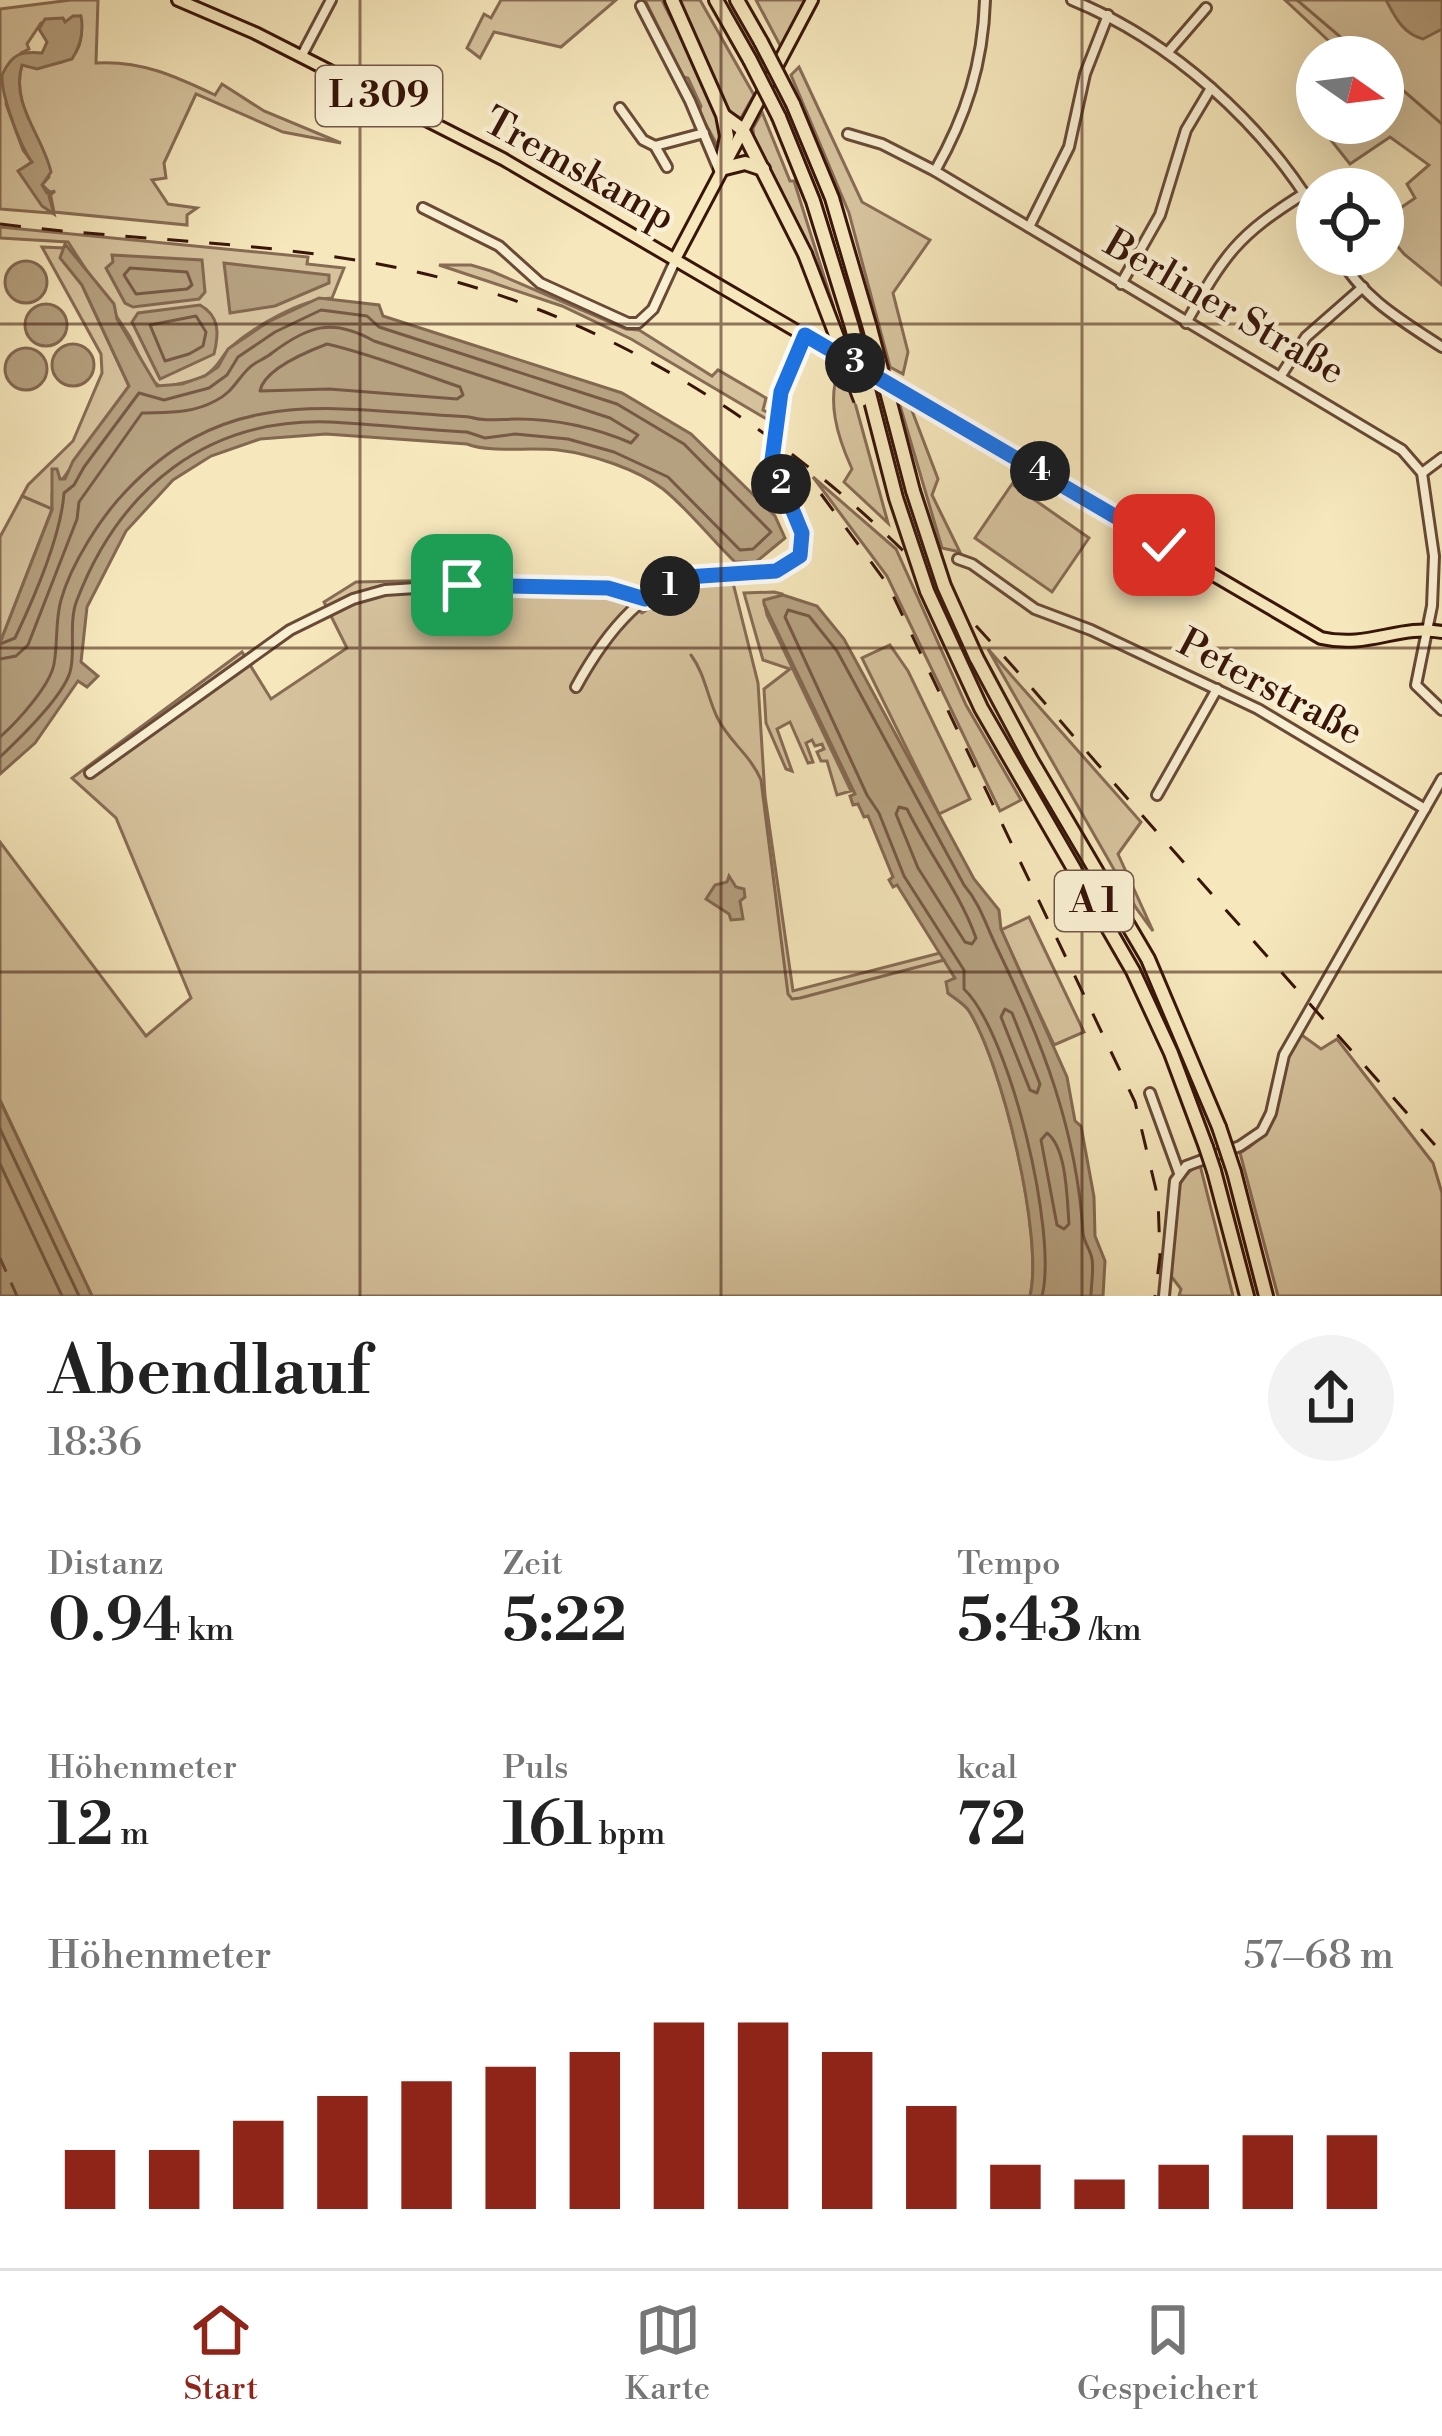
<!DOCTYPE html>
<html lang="de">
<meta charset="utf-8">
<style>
body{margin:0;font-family:"Libre Bodoni",serif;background:#f2f2f2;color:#222;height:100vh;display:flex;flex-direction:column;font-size:45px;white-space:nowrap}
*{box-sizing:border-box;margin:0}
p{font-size:39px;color:#767676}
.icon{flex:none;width:66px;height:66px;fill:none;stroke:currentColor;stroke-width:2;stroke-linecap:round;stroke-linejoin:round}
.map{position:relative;height:1296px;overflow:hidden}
.details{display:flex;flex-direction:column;background:#fff;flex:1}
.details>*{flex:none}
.needle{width:78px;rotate:104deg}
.controls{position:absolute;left:1296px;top:36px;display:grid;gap:24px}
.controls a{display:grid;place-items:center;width:108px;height:108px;border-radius:50%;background:#fff;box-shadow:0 12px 48px #0002;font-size:60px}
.pin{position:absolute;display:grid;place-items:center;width:102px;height:102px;color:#fff;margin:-51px;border-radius:24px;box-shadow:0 6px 18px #0006}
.km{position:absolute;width:60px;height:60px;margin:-30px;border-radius:50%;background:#222;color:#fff;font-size:33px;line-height:60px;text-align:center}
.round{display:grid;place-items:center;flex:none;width:126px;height:126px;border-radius:63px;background:#f2f2f2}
.summary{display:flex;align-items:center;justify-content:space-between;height:204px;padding:0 48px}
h1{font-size:66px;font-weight:600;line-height:90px}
.metrics{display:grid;grid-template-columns:repeat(3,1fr);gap:18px;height:204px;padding:12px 48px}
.metrics div{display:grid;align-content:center}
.metrics b{font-size:60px;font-weight:600}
.metrics small{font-size:33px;font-weight:400}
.metrics p{font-size:33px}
.chart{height:336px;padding:24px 48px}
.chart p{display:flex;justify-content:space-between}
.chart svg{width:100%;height:216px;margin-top:12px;stroke:#8f2418;stroke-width:6}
.dock{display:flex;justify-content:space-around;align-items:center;height:168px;border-top:3px solid #e0e0e0;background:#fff;font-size:33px;color:#767676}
.dock a{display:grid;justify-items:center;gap:6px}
.dock .on{color:#8f2418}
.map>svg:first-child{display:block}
.green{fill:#d6c39e;stroke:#876c54;stroke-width:3}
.water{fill:#b5a07f;stroke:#836850;stroke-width:3}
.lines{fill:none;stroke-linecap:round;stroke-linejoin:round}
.shore{stroke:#765a44;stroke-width:3}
.stream{stroke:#836850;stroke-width:3}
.ferry{stroke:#6a4d38;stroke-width:3;stroke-dasharray:15 12;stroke-linecap:butt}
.minor-casing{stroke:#684a36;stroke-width:14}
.major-casing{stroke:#381509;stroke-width:16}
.highway-casing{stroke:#381509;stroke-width:18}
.minor{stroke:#f9efd3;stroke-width:8}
.major{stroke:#f6e7bc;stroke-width:10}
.highway{stroke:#f6e7bc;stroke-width:12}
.rail{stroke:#381509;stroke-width:3;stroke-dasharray:21 21;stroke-linecap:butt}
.highway-bridge-casing{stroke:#381509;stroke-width:18;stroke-linecap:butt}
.highway-bridge{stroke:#f6e7bc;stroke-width:12}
.route-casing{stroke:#fff;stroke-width:24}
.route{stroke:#1a73e8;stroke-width:15}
.grid{fill:none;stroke:#381509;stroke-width:3;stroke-opacity:0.55}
.labels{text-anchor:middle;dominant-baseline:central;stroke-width:9;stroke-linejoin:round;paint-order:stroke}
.shield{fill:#f9efd3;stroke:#725646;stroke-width:3}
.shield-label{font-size:36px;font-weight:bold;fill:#381509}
.street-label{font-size:39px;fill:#381509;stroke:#f9efd3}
</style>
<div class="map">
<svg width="1442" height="1296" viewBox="0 0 1442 1296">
<rect width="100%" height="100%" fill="#f6e7bc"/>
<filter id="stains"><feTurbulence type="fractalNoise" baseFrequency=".00167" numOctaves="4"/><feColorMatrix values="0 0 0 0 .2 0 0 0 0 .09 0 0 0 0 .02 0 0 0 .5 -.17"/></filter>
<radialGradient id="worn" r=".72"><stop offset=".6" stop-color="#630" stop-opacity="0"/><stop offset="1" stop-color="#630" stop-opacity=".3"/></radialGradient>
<g class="green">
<path d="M71,0H98L96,63C140,60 175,76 215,95L222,84L264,111L341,143L283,132L196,94L164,163L166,178L152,180L168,204L197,208L187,215V225L54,212L50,192L42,185L49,177C44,138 10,105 22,65C61,67 88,63 80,16L64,23H41L27,44L29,49L21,53L6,104L23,150L32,162L19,172L50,213L0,209V9Z"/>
<polygon points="501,0 616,0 561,47 494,32 480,58 467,48 484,14 491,18"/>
<path d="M645,0H662C681,40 726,110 721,152L699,112L701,106L688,78L683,77Z"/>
<polygon points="677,0 700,0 754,95 741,118 727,114"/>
<polygon points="756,0 806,0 782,49"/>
<polygon points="1285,0 1442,0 1442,285 1404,254 1383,229 1383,220 1415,198 1407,184 1429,165 1390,137 1350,164 1330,139 1347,123 1383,123 1383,57 1318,57 1331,43"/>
<polygon points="799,67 862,202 930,240 893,293 908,352 903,374 890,367 849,213 791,75"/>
<polygon points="762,112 790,181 794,181 834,308 754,144 753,128"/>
<path d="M0,227L308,257L307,264L344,268L332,298C301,299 254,327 231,347C221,356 219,367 206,375C193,383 176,383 162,388L150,379L130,337L68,242L0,238Z"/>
<polygon points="42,247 64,248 61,258 82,285 129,386 52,494 52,509 0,643 0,537 28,485 73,441 102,373 101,354"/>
<polygon points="439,265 471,265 491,271 626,329 639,330 712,376 718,370 766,398 763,410 771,414 770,421 631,339 562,306"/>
<path d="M840,366L846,370L888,523L844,482L852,469C837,436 826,400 840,366Z"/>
<polygon points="899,402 911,408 938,479 932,495 960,552 942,548"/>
<polygon points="813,477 896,549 966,705 1021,800 1000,811 887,576"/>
<polygon points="1012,484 1089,538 1052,592 975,538"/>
<path d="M501,579L502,589L619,596L642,613L687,584L732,579L758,683L765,796L793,991L940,953L955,978L948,993C955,998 964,1004 969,1011C1002,1063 1044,1237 1030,1296H92L0,1100V842L146,1036L191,998L116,818L72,778L242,652L271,699L347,648L324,602L356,582Z"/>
<polygon points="774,592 782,594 782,599 764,601 767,615 851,791 837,795 827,761 821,761 817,752 824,749 822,744 815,746 812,740 806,743 813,762 808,763 790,722 777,729 792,771 786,769 766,723 764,689 790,669 763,660 744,593"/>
<polygon points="890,645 908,671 970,799 939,814 862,658"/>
<polygon points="988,649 1141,822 1118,854 1153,931 1136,908"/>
<polygon points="1029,917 1084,1032 1054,1045 1001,930"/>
<path d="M1299,1033L1321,1049L1337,1039L1433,1163L1442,1193V1296H1278L1240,1153C1290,1125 1273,1077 1299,1033Z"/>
<path d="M1200,1165L1233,1296H1179L1181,1289L1171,1276C1173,1243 1162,1180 1200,1165Z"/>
</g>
<g class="water">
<path d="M1386,0H1442V29L1423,39C1403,34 1395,17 1386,0Z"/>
<path d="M73,16H81C84,32 81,45 72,59L37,69L22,65C10,104 43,136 51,172L42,185L47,193L55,191L49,196L54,214L42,206L18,171L32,162C20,146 1,95 2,75C12,53 22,51 42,53L47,42L39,29L45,19L63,18L65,22Z"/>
<path d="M65,244L114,304L117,319L157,386L182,384L205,376L218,367L228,349L268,322L319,298L379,305L383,316L622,393L691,434L775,516L785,538L756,562H735C711,539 689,510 663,489C637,469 591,454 558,450C529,447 490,453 467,444L326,434L260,439L211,456L173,480L126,531L87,607L81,662L98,676L87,687L78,681L35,743L0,774V643L52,510V469H57L60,479H65L73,461L129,386L82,285L60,258Z"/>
<polygon points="112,255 202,260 205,292 199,299 133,307 125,303 106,268 113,262"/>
<circle cx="26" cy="282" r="21"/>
<polygon points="224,263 329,275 329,283 275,306 230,313"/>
<circle cx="46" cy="325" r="21"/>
<path d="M200,305C220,316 219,334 214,354L160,379L132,322L138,313Z"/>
<circle cx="73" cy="365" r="21"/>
<circle cx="26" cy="369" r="21"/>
<path d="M783,595L817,606L844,639L974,879L999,910L1001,929L1067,1077L1075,1121L1081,1126L1094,1197L1095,1236L1105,1261L1103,1296H1030C1044,1238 1002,1063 969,1011C965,1004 955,999 948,993L946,982L955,978L897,885L893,887L889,880L893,877L868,816L864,817L858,804L853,805L850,796L855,794L764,604V600Z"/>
<polygon points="729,876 736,887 744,889 745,897 740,901 743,919 731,920 729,914 706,899 715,885 727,882"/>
<polygon points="0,1100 2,1105 92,1296 0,1296"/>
</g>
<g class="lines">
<g class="shore">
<polygon points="130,268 187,272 192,285 187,289 136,294 124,275"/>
<polygon points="196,316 206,332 203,346 189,354 165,361 150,325"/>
<path d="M327,344C371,354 416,372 460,387L463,395L457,399L329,389L260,391C264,369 306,352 327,344Z"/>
<path d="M0,644L15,638C34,598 61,536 64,493L74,485L84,467L139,393L164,400L209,388L227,375L238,357L275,332L321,310L367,316L379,327L617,404L684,444L771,532L753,549L740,550L668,477L614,452L568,439L515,434L485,438L467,432C422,430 375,424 329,422C207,418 120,488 77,600C68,622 76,653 70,672C63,696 18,740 0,757"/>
<path d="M0,659L16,656L28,645L77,519L79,502L142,413C167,412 191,414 215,401C232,393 236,381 248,369C254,362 265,359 272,353C309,325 333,318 374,341L610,418L638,435L631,443C596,428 555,419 517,419C499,419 487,422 469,417C335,410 229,382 126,491C101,517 71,564 61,600C55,621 58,643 54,664C50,686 17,722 0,737"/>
<path d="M899,807L907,809C928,852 960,893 976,938L972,944L965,942L918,868L896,814Z"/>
<polygon points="1005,1009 1012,1013 1040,1084 1037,1093 1030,1090 1001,1017"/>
<polyline points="0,1129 79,1296"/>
<path d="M1047,1133C1067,1148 1067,1199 1069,1224L1064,1229L1057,1225L1041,1140Z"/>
<polyline points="0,1164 62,1296"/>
<path d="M1042,1296C1058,1234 1010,1033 964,989V970L904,876L879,813L867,795L785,617L788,610L809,616L837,651L964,885C981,905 986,926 998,950C1042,1041 1077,1131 1083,1233C1084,1243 1090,1248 1092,1259C1094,1271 1091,1284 1091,1296"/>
</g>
<g class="stream">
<polyline points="1297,0 1364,57"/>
<polyline points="1383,73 1442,124"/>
<polyline points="22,496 52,509"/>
<path d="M691,655C705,674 707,696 717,717C729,742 750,754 761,780L788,994L792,999L800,998L944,960"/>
</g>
<polyline class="ferry" points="0,1258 17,1296"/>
<defs>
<g id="minor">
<path d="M1072,0C1170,40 1262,122 1317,214"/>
<polyline points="641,6 690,101 719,170"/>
<polyline points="1168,52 1206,8"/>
<polyline points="301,57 331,0"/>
<polyline points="620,108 643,140 655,146 704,133"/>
<polyline points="848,134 882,144 935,171 1402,450 1422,473 1434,556 1432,606 1416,685 1442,710"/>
<polyline points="655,146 667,167"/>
<path d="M935,171C966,116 983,64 985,0"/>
<polyline points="423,208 499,246 540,283 628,323 638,323 653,309 675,261"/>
<polyline points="1029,227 1069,147 1085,74 1108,15"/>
<path d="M1339,255C1360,297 1404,322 1442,347"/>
<polyline points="1121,284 1160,215 1186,130 1211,88"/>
<path d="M1186,323C1225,254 1236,236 1305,193"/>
<polyline points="1280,377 1306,337 1363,287"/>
<polyline points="1422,473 1442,458"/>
<polyline points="958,559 972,564 1035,609 1091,630 1258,709 1425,809"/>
<path d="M576,687C600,643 637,589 690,577C727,568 770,585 799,556C812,525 780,495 774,466C764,422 788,374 805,335"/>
<polyline points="90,773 290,630 353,599 385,590 462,585 608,588 645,599"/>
<polyline points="1157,795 1217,689"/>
<polyline points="1150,1093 1179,1173"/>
<polyline points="1164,1296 1175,1181 1186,1166 1240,1146 1262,1131 1271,1113 1284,1055 1442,779"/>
</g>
<g id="major">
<path d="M178,0L255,33L503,159L1321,638C1369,649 1399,624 1442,632"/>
<polyline points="675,259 812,0"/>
</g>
<g id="highway">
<polyline points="672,0 723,115 727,136 721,169 745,163 763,169"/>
<polyline points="716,0 750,60"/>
<polyline points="737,0 761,42"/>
<polyline points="793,104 832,198 870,328"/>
<polyline points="724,116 742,129 805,254"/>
<polyline points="779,117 813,201 852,327"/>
<polyline points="894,418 913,491"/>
<polyline points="927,591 981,708 1133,971 1171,1053 1206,1147"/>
<polyline points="976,657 1031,760 1148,959 1219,1127"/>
<polyline points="1214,1171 1247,1296"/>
<polyline points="1234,1172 1266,1296"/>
</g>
</defs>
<use href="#minor" class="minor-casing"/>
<use href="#major" class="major-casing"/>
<use href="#highway" class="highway-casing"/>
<use href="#minor" class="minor"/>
<use href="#major" class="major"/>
<use href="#highway" class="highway"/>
<g class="rail">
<path d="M0,224C156,244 314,240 467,285C624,331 773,426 891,539C980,623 1060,722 1141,814C1241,928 1342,1039 1442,1153"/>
<polyline points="821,494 888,585 1135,1102 1158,1198 1160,1256 1155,1296"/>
</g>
<defs>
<g id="highway-bridge">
<polyline points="761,42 793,104"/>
<polyline points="750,60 779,117"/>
<polyline points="805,254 861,400"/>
<polyline points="852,327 896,498 927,591"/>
<polyline points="870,328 894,418"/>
<polyline points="913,491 944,586 976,657"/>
<polyline points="1219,1127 1234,1172"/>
<polyline points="1206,1147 1214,1171"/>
</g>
</defs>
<use href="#highway-bridge" class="highway-bridge-casing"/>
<use href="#highway-bridge" class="highway-bridge"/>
</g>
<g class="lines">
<defs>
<polyline id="route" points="462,585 608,588 645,599 687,577 776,571 800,556 802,533 772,460 781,392 805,335 1164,545"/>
</defs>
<use href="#route" class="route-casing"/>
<use href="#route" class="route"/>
</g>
<path class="grid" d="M360,0V1296M721,0V1296M1082,0V1296M0,324H1442M0,648H1442M0,972H1442"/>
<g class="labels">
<g class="shield">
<rect x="316" y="66" width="126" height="60" rx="9"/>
<rect x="1055" y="871" width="78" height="60" rx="9"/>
</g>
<g class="shield-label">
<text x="379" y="96">L 309</text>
<text x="1094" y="901">A 1</text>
</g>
<g class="street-label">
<text transform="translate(579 170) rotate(29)">Tremskamp</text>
<text transform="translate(1224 308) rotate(30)">Berliner Straße</text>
<text transform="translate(1270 688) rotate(28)">Peterstraße</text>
</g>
</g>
<rect width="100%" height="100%" filter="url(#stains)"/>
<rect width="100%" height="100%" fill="url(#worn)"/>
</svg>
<div class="controls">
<a><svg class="needle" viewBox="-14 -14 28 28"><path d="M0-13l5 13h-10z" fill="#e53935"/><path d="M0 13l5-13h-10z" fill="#767676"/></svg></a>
<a><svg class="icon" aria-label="locate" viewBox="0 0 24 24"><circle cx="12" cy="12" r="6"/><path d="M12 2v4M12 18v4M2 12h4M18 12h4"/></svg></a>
</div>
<div class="pin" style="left:462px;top:585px;background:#1e9e55"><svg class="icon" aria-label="arrive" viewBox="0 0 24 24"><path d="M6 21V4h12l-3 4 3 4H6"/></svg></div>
<div class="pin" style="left:1164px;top:545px;background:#d93025"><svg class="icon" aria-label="check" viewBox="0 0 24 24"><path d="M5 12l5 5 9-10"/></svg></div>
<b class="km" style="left:670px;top:586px">1</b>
<b class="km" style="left:781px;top:484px">2</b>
<b class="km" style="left:855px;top:363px">3</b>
<b class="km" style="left:1040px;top:471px">4</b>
</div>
<section class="details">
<div class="summary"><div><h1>Abendlauf</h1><p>18:36</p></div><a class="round"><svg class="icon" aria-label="share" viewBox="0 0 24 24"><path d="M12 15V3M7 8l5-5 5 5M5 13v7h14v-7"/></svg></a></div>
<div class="metrics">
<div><p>Distanz</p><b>0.94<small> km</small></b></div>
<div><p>Zeit</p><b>5:22</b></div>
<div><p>Tempo</p><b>5:43<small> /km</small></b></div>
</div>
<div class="metrics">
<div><p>Höhenmeter</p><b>12<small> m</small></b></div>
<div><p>Puls</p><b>161<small> bpm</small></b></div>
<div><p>kcal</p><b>72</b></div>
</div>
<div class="chart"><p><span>Höhenmeter</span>57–68 m</p>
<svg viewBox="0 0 160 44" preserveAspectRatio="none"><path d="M5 44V32M15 44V32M25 44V26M35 44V21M45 44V18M55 44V15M65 44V12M75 44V6M85 44V6M95 44V12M105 44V23M115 44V35M125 44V38M135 44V35M145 44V29M155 44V29"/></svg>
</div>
</section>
<nav class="dock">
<a class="on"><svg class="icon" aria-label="home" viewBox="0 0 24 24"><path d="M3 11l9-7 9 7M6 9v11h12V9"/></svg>Start</a>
<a><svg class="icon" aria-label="map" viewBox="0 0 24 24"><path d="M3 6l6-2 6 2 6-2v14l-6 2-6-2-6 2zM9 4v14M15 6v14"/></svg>Karte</a>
<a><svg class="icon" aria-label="saved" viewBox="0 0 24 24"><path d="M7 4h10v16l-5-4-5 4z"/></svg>Gespeichert</a>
</nav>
